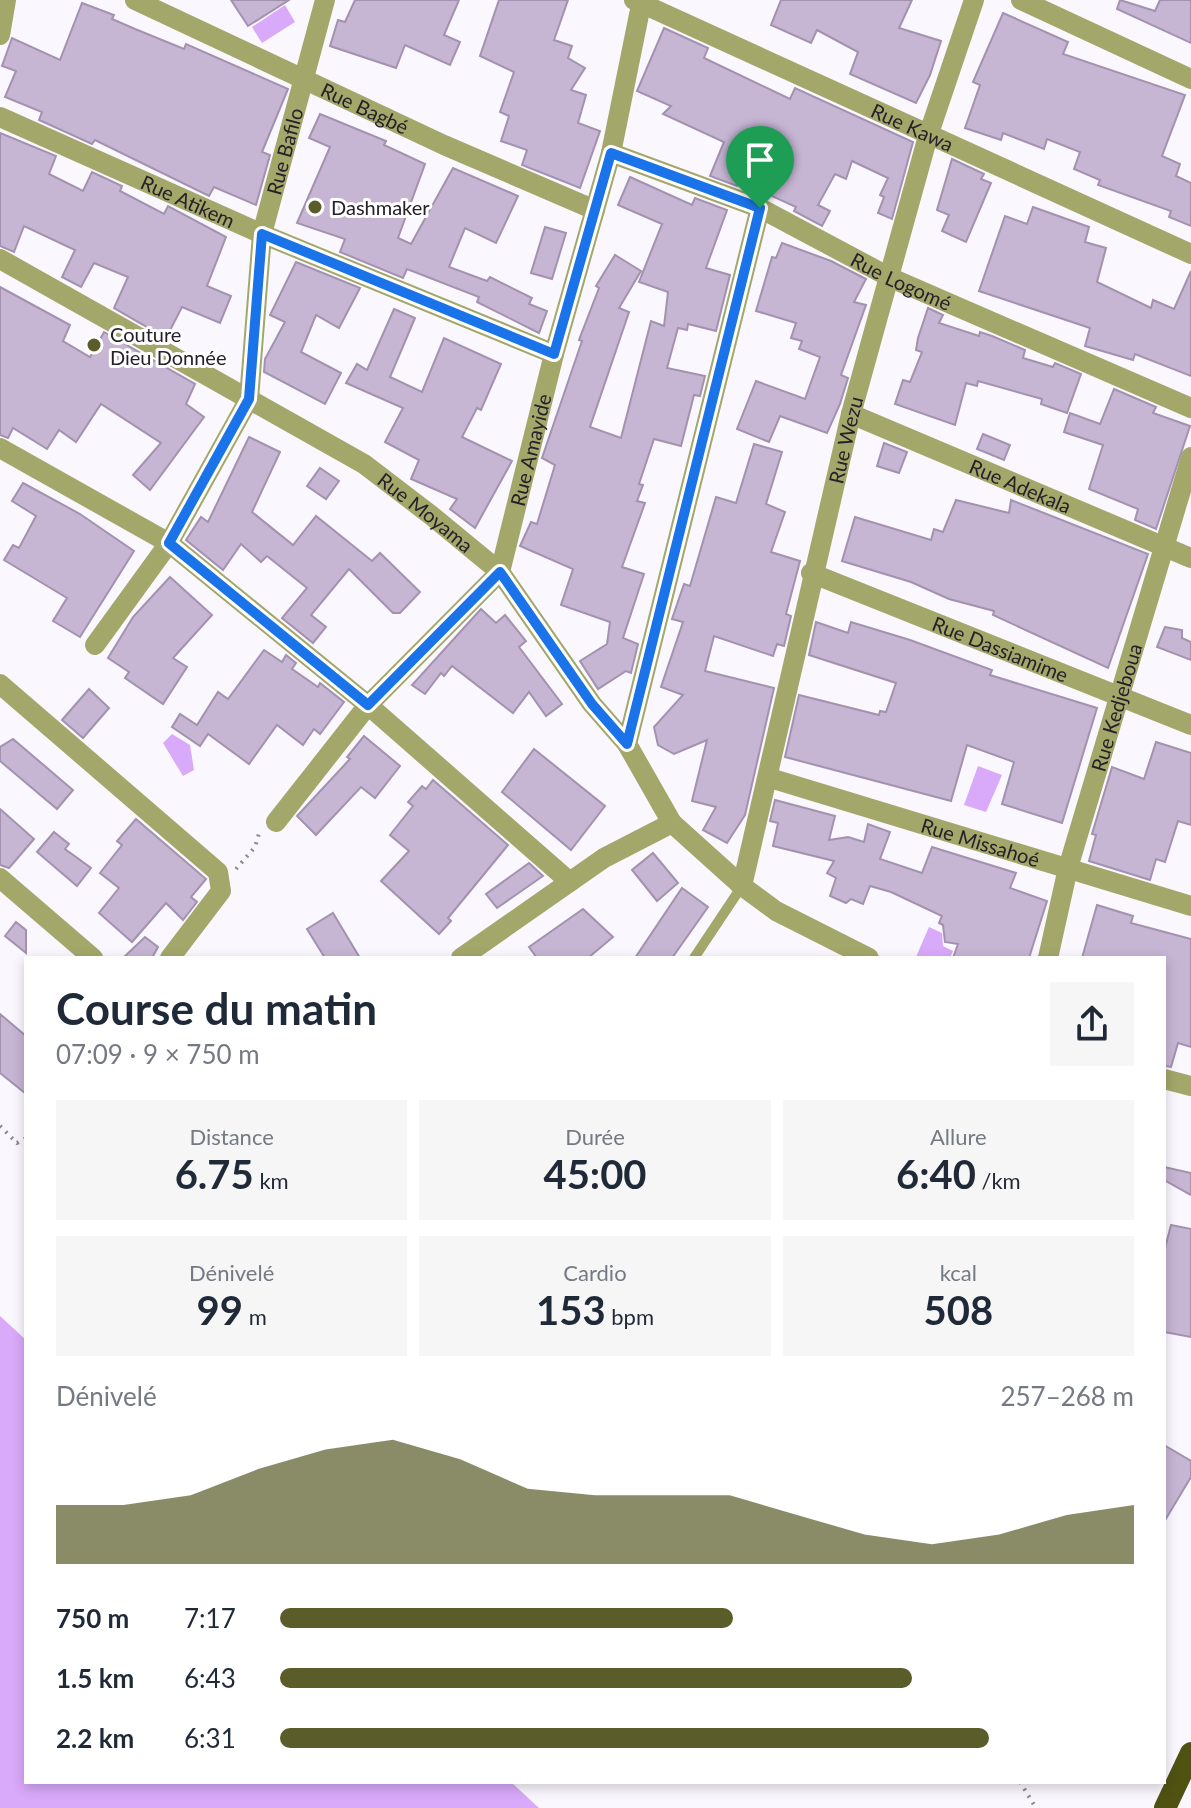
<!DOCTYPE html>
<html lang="fr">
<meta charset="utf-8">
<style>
body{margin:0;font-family:Lato,sans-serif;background:#f6f6f7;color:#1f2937;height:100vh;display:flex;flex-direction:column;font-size:30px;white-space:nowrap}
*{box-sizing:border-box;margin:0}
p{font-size:26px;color:#747a83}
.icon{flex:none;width:44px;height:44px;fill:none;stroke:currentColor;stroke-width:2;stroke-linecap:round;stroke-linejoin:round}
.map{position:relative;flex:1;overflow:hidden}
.sheet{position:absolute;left:24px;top:956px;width:1142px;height:828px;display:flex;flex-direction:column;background:#fff;border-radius:0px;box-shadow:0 4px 12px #0003}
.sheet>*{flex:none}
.pin{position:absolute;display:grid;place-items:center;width:68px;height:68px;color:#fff;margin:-82px -34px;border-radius:50% 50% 50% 0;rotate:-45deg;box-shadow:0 0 8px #0007}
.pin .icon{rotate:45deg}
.round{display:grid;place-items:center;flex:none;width:84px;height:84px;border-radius:0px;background:#f6f6f7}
.headline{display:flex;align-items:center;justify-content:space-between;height:136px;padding:0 32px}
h1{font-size:44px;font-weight:700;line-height:60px}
.figures{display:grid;grid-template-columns:repeat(3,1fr);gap:12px;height:136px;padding:8px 32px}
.figures div{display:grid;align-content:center;border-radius:0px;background:#f6f6f7;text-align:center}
.figures b{font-size:40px;font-weight:700}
.figures small{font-size:22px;font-weight:400}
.figures p{font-size:22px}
.chart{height:224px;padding:16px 32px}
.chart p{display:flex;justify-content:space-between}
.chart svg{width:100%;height:144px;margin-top:8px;fill:#5a5c29;opacity:.7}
ul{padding:0 32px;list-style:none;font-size:26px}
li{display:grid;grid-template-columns:128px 96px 1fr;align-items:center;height:60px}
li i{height:20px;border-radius:10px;background:#5a5c29}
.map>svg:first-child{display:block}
.water{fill:#d9a9fa}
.building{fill:#c6b5d3;stroke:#a392af;stroke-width:2}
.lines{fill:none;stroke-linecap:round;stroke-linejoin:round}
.path{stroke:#8e8992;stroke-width:4;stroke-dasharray:2 6;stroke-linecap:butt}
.service{stroke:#a4a76a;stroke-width:10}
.minor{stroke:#a4a76a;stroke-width:20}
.trunk{stroke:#505212;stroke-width:22}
.route-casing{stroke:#fff;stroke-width:16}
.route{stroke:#1a73e8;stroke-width:10}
.poi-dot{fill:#5a5c29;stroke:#fff;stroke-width:3}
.labels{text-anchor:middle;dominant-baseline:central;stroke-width:6;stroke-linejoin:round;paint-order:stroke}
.street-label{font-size:20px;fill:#26202b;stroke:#fff}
.poi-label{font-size:20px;fill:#26202b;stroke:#fff;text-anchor:start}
</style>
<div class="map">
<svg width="1191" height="1808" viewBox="0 0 1191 1808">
<rect width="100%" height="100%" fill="#fbf7fe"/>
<g class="water">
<polygon points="285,5 295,22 262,43 252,27"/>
<polygon points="172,734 190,745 194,770 183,776 163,743"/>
<polygon points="978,766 1002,775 986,812 964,805"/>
<polygon points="929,927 942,933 943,946 953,951 950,958 916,957"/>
<polygon points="0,1316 26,1340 26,1782 511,1782 539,1808 0,1808"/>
</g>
<g class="building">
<polygon points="231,0 289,0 248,26"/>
<polygon points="355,0 459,0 444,35 460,42 450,65 405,45 396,68 330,46 338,20 345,22"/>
<polygon points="499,0 568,0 554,40 572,46 568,58 585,68 571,90 586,95 578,123 600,131 580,188 522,165 527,150 501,141 509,116 500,112 514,72 480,56"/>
<polygon points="781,0 912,0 899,28 941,41 930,75 916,103 850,74 858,52 817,30 811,43 771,25"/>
<polygon points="1120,0 1155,11 1160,0 1191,0 1191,43 1117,9"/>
<polygon points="82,3 114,15 112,19 135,29 184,49 186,44 288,89 262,152 270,155 256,205 214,187 209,196 95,140 92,144 39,120 42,112 5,97 16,71 2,66 12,38 60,60"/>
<polygon points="1003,13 1068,42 1063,54 1185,95 1162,156 1180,164 1176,176 1191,183 1191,226 1169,217 1171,211 1098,185 1100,180 1074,169 1080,152 1047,139 1044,149 1003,133 1001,140 965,128 980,85 973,82"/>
<polygon points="664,28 708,48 704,58 790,99 795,88 913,142 892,219 878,213 884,197 880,195 888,178 852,161 846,179 835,174 818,205 830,211 822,226 794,211 796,207 739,181 737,186 710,176 724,142 663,114 671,106 637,91"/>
<polygon points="320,114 386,141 384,145 425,164 398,238 411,244 453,168 518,196 496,243 465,228 449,267 487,281 490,277 532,298 529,304 547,311 539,333 477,302 479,297 407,269 403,278 340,252 345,239 297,223 330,147 309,138"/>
<polygon points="0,133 56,156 49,174 83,191 92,172 122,186 120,191 164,214 168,206 226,237 207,286 231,296 220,323 182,307 166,338 114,308 128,277 94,263 81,287 62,277 75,250 24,226 14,252 0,246"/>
<polygon points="952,159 984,174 981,179 991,183 966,242 942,231 949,215 937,210"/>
<polygon points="630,177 692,205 695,198 727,210 706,268 730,275 716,331 688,324 687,330 678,328 667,368 705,376 700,396 694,395 681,446 654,439 639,484 643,485 637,501 645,503 622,567 644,574 623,638 638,644 631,673 626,671 598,689 580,661 607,644 610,622 561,605 573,569 520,546 531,522 537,524 555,465 542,458 582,341 579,340 599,288 596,286 615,255 641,271 619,308 629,312 590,427 621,438 651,321 664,326 668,292 639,282 662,224 618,205"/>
<polygon points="1033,207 1089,227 1085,242 1106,248 1097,282 1151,308 1153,300 1174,309 1191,271 1191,376 1135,354 1133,360 1085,346 1090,328 979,291 1005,216 1027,224"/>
<polygon points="545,227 566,233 552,279 531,273"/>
<polygon points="782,243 831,261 866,279 854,302 866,305 841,375 848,378 840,404 827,433 780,416 769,442 737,429 756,381 805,399 820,357 799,349 802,341 791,338 796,323 756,311 772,257 776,258"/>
<polygon points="296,262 360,288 339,328 316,315 301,352 341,373 325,404 264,372 265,359 285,322 270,315"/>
<polygon points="0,287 70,325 63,341 90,357 104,332 195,384 186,404 204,417 150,490 133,475 161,443 101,404 76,442 59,430 47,449 13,428 8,438 0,435"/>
<polygon points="928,308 943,315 939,323 979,336 980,332 992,336 1025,350 1023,358 1053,367 1055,363 1081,374 1067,413 1041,404 1042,399 978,381 977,386 966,383 955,425 895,404 903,380 910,382 922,352 916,350 918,338"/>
<polygon points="394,309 415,318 390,377 422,392 444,338 501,364 481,410 477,408 462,437 512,461 475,528 450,509 457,499 411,479 419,460 385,442 403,408 346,383 357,364 367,370"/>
<polygon points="1114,389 1156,407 1153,413 1190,426 1156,529 1135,520 1138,509 1089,489 1103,445 1064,432 1070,413 1100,424"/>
<polygon points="983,434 1010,445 1004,460 977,449"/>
<polygon points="249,437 280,452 252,512 293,545 316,516 372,561 380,553 420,592 400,613 393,613 349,569 311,615 326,627 313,643 282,618 307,588 267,556 261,562 241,544 223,570 186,540 201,517 208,522"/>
<polygon points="884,443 907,452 899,473 877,466"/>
<polygon points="754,444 782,452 766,504 785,512 771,552 800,561 786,614 791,616 784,646 777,644 773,656 714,636 705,671 774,688 745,815 727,843 703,830 716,807 692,801 707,740 674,754 658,745 654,727 683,695 661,687 683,622 672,619 684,584 690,586 716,497 736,503"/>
<polygon points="320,468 339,481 326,499 307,486"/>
<polygon points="23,483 80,514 134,551 80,637 53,621 67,598 4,560 13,545 19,548 36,516 12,501"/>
<polygon points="956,500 1009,513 1011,500 1148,554 1108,668 993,615 994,611 949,599 911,582 842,561 855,517 931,540 934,529 943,532"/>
<polygon points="170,577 212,615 173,658 187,667 163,704 125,678 129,672 108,658 133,617"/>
<polygon points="481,609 496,623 505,615 526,641 519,647 562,704 546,716 529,692 513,713 452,666 444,676 441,673 425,694 412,685"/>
<polygon points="816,622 848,633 851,622 910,640 992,670 990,675 1097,708 1062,823 1002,804 1014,762 967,745 951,801 785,757 799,695 879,715 880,711 886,712 896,683 809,655"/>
<polygon points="1165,627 1182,630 1182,638 1191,642 1191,660 1157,647"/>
<polygon points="264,650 282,662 286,655 296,663 292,669 318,687 320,683 344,702 320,734 314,729 303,745 277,725 249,764 208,734 200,746 172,727 180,714 197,725 218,692 228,699"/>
<polygon points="89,689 109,708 83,738 62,720"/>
<polygon points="364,736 400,766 375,798 361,787 316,835 297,816 350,759 347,757"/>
<polygon points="13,739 73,790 57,809 0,761 0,747"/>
<polygon points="1156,742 1191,753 1191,825 1178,821 1165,862 1156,859 1150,880 1089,861 1096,835 1092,834 1112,767 1144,779"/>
<polygon points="534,749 605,806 571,850 502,792"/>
<polygon points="433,780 508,845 448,918 451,921 439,934 381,881 409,851 390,835 413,806 408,802 422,786 426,789"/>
<polygon points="775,800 835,816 829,840 848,837 864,842 868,824 890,832 880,859 922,873 932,847 1016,873 1010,888 1047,901 1029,958 953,958 958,944 945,942 943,925 939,923 942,916 891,892 870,886 863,904 851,899 846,903 830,896 836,878 827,873 834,861 773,846 778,823 770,821"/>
<polygon points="0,809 34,839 9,868 0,865"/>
<polygon points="136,819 206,879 191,897 197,902 183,920 166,903 132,942 99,913 119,888 100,873 122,845 117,841"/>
<polygon points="54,832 69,844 65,849 91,868 77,886 37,852"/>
<polygon points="653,853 678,883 657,901 632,870"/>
<polygon points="529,863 543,876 497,908 486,894"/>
<polygon points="682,888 708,907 672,958 635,958"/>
<polygon points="1097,905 1133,916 1131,923 1191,939 1191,1047 1178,1043 1171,1067 1164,1066 1164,958 1082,958"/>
<polygon points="583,909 613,937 588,958 537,958 529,947"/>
<polygon points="333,913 360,958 325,958 307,929"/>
<polygon points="16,922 26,930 26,953 5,936"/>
<polygon points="145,937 158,947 152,958 123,958"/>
<polygon points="0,1014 26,1036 26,1094 0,1073"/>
<polygon points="1164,1167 1191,1173 1191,1195 1164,1180"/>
<polygon points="1171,1225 1191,1229 1191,1337 1164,1332 1164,1252"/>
<polygon points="1164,1445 1191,1461 1191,1477 1164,1522"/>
</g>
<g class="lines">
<g class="path">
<polyline points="236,869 255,847 260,830"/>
<polyline points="0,1126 17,1143 26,1138"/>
<polyline points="1020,1782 1036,1808"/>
</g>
<polyline class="service" points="694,958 742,886"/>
<g class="minor">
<path id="s1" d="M135,0L444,145L595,210"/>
<path id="s2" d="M634,0L1191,254"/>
<polyline points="1021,0 1191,79"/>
<polyline points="0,35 6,0"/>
<path id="s3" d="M0,117L262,234L554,354"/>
<path id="s4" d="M611,153L760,208L891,278L1191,408"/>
<path id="s5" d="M0,259L364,464L432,516L500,572L592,704L627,744L672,823L742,886L776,911L869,958"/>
<path id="s6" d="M851,414L1191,558"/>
<polyline points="0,448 169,543 368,705 570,882"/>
<path id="s7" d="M811,573L1191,725"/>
<path id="s8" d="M95,645L169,543L249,399L262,234L325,0"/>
<polyline points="0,684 218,872 221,891 170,958"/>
<polyline points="627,744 760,208"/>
<path id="s9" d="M770,778L1191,906"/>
<path id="s10" d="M276,822L368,705L500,572L554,354L611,153L642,0"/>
<polyline points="0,878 93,958"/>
<path id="s11" d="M742,886L851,414L928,136L974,0"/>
<polyline points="461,958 604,858 672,823"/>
<path id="s12" d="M1048,958L1068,868L1191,457"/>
<polyline points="1164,1079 1191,1086"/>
</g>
<polyline class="trunk" points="1165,1808 1191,1753"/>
</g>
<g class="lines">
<defs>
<polygon id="route" points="611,153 760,208 627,744 592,704 500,572 368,705 169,543 249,399 262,234 554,354"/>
</defs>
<use href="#route" class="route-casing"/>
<use href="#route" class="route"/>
</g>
<g class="poi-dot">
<circle cx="315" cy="207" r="8"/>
<circle cx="94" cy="345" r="8"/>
</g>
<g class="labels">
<g class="street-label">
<text stroke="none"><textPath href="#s1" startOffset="254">Rue Bagbé</textPath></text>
<text stroke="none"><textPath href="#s2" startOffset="306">Rue Kawa</textPath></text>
<text stroke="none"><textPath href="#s8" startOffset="542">Rue Bafilo</textPath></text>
<text stroke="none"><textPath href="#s3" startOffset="206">Rue Atikem</textPath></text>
<text stroke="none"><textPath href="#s4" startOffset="318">Rue Logomé</textPath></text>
<text stroke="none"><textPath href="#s11" startOffset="458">Rue Wezu</textPath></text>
<text stroke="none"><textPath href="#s10" startOffset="462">Rue Amayide</textPath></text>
<text stroke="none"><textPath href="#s6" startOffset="184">Rue Adekala</textPath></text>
<text stroke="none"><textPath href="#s5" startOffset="496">Rue Moyama</textPath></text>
<text stroke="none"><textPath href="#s7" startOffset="204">Rue Dassiamime</textPath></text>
<text stroke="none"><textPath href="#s12" startOffset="260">Rue Kedjeboua</textPath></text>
<text stroke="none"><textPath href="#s9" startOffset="220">Rue Missahoé</textPath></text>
</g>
<g class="poi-label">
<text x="331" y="207">Dashmaker</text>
<text x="110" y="334">Couture<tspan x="110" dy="23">Dieu Donnée</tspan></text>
</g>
</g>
</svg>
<div class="pin" style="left:760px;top:208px;background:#1e9e55"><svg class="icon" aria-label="arrive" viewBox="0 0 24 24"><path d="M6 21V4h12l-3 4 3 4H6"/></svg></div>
<section class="sheet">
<div class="headline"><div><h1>Course du matin</h1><p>07:09 · 9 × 750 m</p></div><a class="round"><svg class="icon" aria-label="share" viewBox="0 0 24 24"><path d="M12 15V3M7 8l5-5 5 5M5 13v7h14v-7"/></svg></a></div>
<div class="figures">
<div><p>Distance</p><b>6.75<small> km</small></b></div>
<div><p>Durée</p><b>45:00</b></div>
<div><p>Allure</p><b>6:40<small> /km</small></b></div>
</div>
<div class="figures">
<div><p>Dénivelé</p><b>99<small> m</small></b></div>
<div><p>Cardio</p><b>153<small> bpm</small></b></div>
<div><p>kcal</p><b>508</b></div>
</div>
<div class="chart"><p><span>Dénivelé</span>257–268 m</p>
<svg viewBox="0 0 160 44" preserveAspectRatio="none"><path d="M0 44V26L10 26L20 23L30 15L40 9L50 6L60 12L70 21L80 23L90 23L100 23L110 29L120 35L130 38L140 35L150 29L160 26V44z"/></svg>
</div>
<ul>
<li><b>750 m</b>7:17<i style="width:53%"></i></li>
<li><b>1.5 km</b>6:43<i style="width:74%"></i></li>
<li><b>2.2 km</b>6:31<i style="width:83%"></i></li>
</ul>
</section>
</div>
